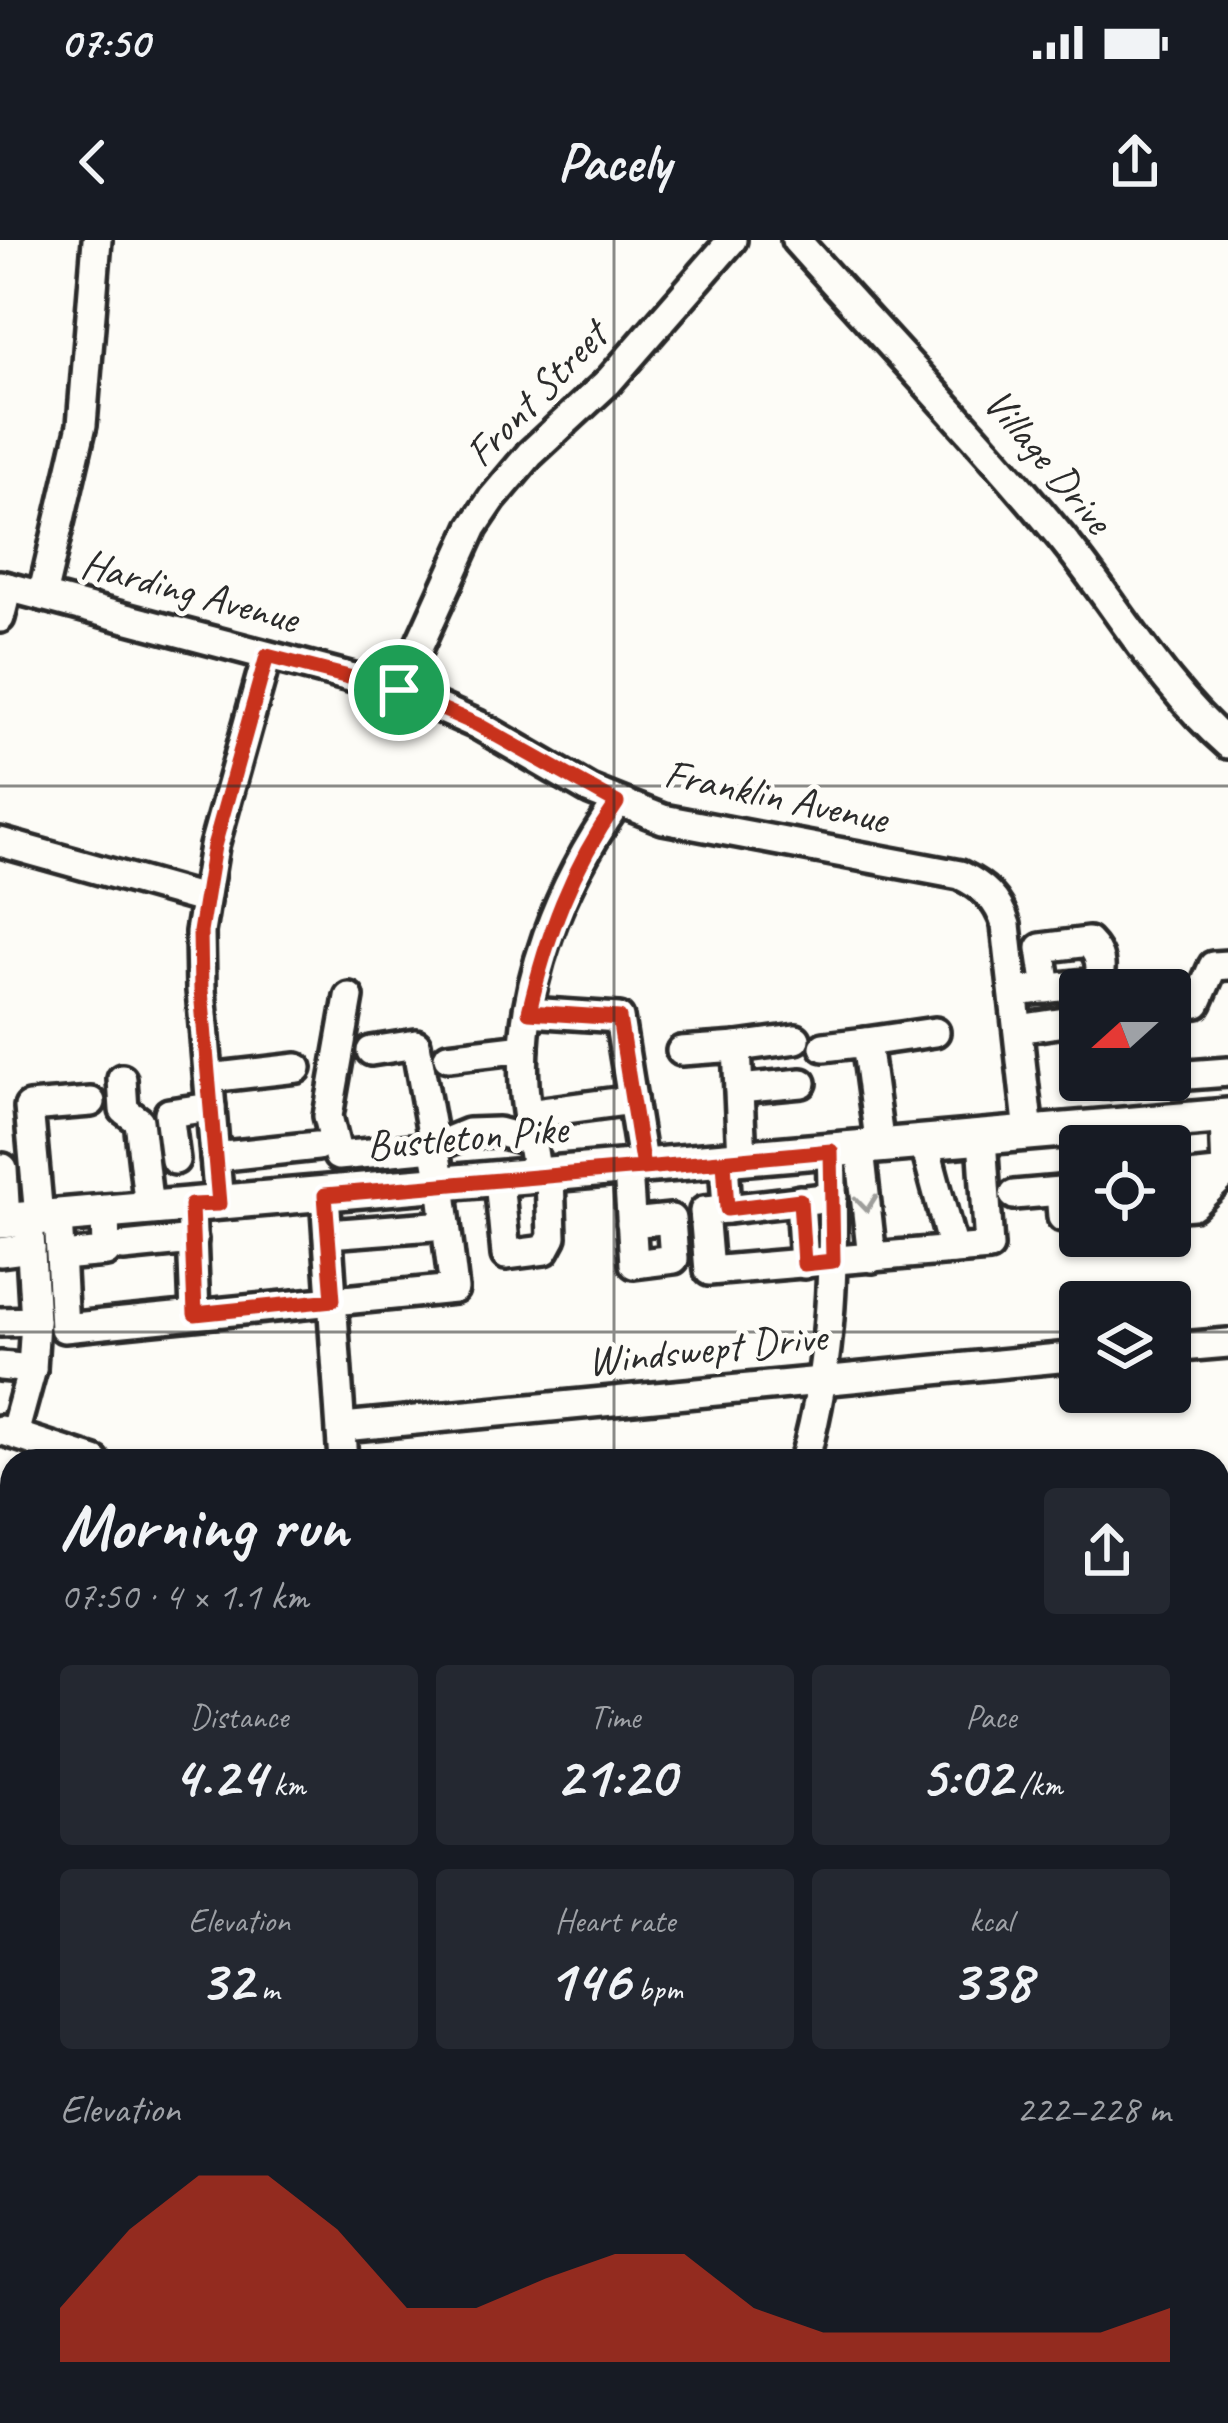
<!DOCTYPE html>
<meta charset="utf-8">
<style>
body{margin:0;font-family:Caveat,sans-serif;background:#242831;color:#f1f3f6;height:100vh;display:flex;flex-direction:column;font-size:45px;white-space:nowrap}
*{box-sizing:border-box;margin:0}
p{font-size:39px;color:#9ea1a6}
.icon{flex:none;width:66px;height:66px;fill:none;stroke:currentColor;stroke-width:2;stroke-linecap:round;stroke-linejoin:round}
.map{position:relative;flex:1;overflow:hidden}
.sheet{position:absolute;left:0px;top:1209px;width:1230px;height:975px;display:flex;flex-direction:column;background:#171b24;border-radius:36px 36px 0 0;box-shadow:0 3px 9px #0004}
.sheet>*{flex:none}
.needle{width:78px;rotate:249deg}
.fabs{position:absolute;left:1059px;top:729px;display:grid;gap:24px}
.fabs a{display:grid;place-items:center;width:132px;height:132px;border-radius:12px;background:#171b24;box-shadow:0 3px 9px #0004;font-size:60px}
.pin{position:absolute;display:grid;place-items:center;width:102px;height:102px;color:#fff;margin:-51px;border:6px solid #fff;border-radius:50%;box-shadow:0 3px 12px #0007}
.round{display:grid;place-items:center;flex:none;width:126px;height:126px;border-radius:12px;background:#242831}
.headline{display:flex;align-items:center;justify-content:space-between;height:204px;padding:0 60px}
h1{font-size:66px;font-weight:700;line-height:90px}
.figures{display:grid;grid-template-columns:repeat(3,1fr);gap:18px;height:204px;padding:12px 60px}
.figures div{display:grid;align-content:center;border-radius:12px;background:#242831;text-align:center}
.figures b{font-size:60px;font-weight:700}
.figures small{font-size:33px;font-weight:400}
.figures p{font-size:33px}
.chart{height:336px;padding:24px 60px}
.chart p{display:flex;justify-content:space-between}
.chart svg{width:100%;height:216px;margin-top:12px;fill:#c8321e;opacity:.7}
.status{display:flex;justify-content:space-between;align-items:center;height:84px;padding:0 60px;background:#171b24;direction:ltr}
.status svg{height:33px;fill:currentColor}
header{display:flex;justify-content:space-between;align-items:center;height:156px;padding:0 60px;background:#171b24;font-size:54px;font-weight:700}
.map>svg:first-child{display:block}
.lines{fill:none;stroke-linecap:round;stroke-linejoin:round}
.stream{stroke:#7e7d7b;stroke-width:4.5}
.minor-casing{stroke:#2b2b2b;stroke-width:36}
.major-casing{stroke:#2b2b2b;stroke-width:42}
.minor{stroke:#fdfcf7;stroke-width:27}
.major{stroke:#fdfcf7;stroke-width:33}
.oneway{stroke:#9e9e9b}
.route-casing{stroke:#fff;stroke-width:24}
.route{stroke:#c8321e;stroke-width:15}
.grid{fill:none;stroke:#2b2b2b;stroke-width:3;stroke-opacity:0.55}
.labels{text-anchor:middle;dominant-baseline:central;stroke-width:10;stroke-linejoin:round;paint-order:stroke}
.street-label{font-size:42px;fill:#2b2b2b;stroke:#fdfcf7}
</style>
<div class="status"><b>07:50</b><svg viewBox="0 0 49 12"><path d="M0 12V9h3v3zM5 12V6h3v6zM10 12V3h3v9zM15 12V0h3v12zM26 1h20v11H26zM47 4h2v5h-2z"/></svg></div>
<header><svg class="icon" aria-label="back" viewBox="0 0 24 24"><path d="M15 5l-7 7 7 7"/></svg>Pacely<svg class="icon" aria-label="share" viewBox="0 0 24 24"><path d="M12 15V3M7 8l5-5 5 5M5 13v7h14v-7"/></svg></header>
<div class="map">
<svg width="1228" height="2183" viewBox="0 0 1228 2183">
<rect width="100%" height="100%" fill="#fdfcf7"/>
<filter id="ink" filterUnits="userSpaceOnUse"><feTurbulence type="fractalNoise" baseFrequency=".00833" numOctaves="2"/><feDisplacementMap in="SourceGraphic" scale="24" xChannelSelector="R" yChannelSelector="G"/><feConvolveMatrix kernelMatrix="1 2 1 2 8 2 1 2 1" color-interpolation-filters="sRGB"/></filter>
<g filter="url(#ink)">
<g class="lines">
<g class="stream">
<polyline points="1218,1582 1228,1582"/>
<polyline points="0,1763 12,1762"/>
</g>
<defs>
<g id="minor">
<path d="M796,0C884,99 976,194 1060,296C1117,365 1160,445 1228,504"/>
<path d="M0,345L399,450L478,485L590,550L663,579L960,635C983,646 998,659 1006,685L1029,893"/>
<polyline points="42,356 82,185 97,0"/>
<polyline points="0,378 8,347"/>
<polyline points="399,450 473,287 492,259 530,214 609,141 732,0"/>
<polyline points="0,602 203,659"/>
<path d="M1014,752L1096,743C1104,728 1100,714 1088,702L1041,708L1047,749"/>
<polyline points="349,757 328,876 338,916 434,907 468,893 498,892 532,901"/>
<polyline points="1170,766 1197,763 1213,726 1228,725"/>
<polyline points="529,772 619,778 643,928"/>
<polyline points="1018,789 1065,782"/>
<polyline points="866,802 935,792"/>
<polyline points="1170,804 1175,836 1228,832"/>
<polyline points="737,807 796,799"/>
<polyline points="824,807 866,802 880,907"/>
<polyline points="681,811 737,807 742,919"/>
<polyline points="448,817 524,808"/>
<polyline points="209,838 297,828"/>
<polyline points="122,839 124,870 139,881 149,969"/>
<polyline points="1102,840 1103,844 1139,840"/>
<polyline points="739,849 802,843"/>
<polyline points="528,874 632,860"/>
<polyline points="924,902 953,1010"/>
<polyline points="860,909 872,1018"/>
<polyline points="215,917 317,906"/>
<polyline points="175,920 169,873 211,867"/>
<polyline points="724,921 727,969 833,957"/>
<polyline points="3,928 6,980"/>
<polyline points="628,929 634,1024 674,1019 671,979 631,983"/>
<path d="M537,937C533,906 526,875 524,844C518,744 561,643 617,563"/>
<polyline points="1170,939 1226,933"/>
<polyline points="499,940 506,1015 545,1010 552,997 550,936"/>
<polyline points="1080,949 1060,951 1062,977 1080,975"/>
<polyline points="325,955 343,1221"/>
<polyline points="1014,955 1060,951"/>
<polyline points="800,960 804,1024"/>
<polyline points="219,964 201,750 200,692 214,606 267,416"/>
<polyline points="191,966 195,1074"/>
<polyline points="1170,967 1193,965 1226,933 1224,877"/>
<polyline points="727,969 704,971 709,1031 989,1007 982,898"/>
<polyline points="58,976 64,1088 454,1049 441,944 416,804 371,811"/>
<polyline points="39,977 29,867 91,862"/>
<polyline points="29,978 35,1081 32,1129"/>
<polyline points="328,994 446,985"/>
<polyline points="123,1007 193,1000"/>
<polyline points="0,1012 31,1008"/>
<polyline points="61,1016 106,1012 105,972"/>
<polyline points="0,1082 35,1081"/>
<polyline points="1170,1108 1228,1103"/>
<polyline points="0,1126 32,1129 14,1194"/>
<polyline points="343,1187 1080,1116"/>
<polyline points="0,1190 95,1221"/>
<path d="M804,1221C833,1119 835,1017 831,911"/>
<polyline points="1218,1371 1228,1364"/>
<polyline points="0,1429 12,1433"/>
<polyline points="1218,1629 1228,1625"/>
<polyline points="0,1692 12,1698"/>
<polyline points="1218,1806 1228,1809"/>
<polyline points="0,1971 12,1980"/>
<polyline points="1218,2047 1228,2049"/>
<polyline points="0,2099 12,2083"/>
<polyline points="1136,2172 1148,2183"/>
<polyline points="98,2183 107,2172"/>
<polyline points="427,2183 438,2172"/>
</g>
<polyline id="major" points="0,981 1228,876"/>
</defs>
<use href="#minor" class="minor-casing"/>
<use href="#major" class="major-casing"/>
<use href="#minor" class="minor"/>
<use href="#major" class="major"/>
</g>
<defs><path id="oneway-chevron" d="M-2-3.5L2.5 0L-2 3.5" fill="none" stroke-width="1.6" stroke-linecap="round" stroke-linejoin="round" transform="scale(3)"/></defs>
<use class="oneway" href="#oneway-chevron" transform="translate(866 963) rotate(84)"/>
</g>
<g class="lines" filter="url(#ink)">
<defs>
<path id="route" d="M399,450L267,416L214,606L200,692L201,750L219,964L191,965L195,1074L333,1060L325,955L628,929L643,928L831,911L833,1021L804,1024L800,960L727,969L724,921L643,928L619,778L529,772C547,694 571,629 617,563L478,485L399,450"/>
</defs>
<use href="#route" class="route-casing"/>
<use href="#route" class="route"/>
</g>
<path class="grid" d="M614,0V1221M0,546H1228M0,1092H1080M1170,1092H1228M0,1637H12M1218,1637H1228M614,2172V2183"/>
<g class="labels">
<g class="street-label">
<text transform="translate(536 154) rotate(-46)">Front Street</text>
<text transform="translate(1048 221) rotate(50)">Village Drive</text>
<text transform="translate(190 351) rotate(15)">Harding Avenue</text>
<text transform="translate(776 556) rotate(12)">Franklin Avenue</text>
<text transform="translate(467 897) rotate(-5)">Bustleton Pike</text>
<text transform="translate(707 1109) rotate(-6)">Windswept Drive</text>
</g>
</g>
</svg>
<div class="fabs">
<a><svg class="needle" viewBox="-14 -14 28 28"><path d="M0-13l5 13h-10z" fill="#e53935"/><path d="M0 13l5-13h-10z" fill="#9ea1a6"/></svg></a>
<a><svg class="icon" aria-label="locate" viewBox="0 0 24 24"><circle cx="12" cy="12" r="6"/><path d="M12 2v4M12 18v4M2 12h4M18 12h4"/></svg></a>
<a><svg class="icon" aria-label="layers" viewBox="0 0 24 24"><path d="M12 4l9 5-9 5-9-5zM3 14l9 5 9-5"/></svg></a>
</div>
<div class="pin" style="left:399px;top:450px;background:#1e9e55"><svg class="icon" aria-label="arrive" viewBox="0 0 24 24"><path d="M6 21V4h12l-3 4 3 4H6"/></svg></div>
<section class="sheet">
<div class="headline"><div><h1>Morning run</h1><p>07:50 · 4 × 1.1 km</p></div><a class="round"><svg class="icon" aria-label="share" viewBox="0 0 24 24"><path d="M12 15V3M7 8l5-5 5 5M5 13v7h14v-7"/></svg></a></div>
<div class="figures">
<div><p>Distance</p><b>4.24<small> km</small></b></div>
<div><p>Time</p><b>21:20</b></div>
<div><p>Pace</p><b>5:02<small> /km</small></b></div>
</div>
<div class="figures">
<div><p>Elevation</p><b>32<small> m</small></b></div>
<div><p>Heart rate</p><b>146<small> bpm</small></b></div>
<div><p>kcal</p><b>338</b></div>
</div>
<div class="chart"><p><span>Elevation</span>222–228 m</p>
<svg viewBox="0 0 160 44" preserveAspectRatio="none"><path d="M0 44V33L10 17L20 6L30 6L40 17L50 33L60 33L70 27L80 22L90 22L100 33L110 38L120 38L130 38L140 38L150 38L160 33V44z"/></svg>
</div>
</section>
</div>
